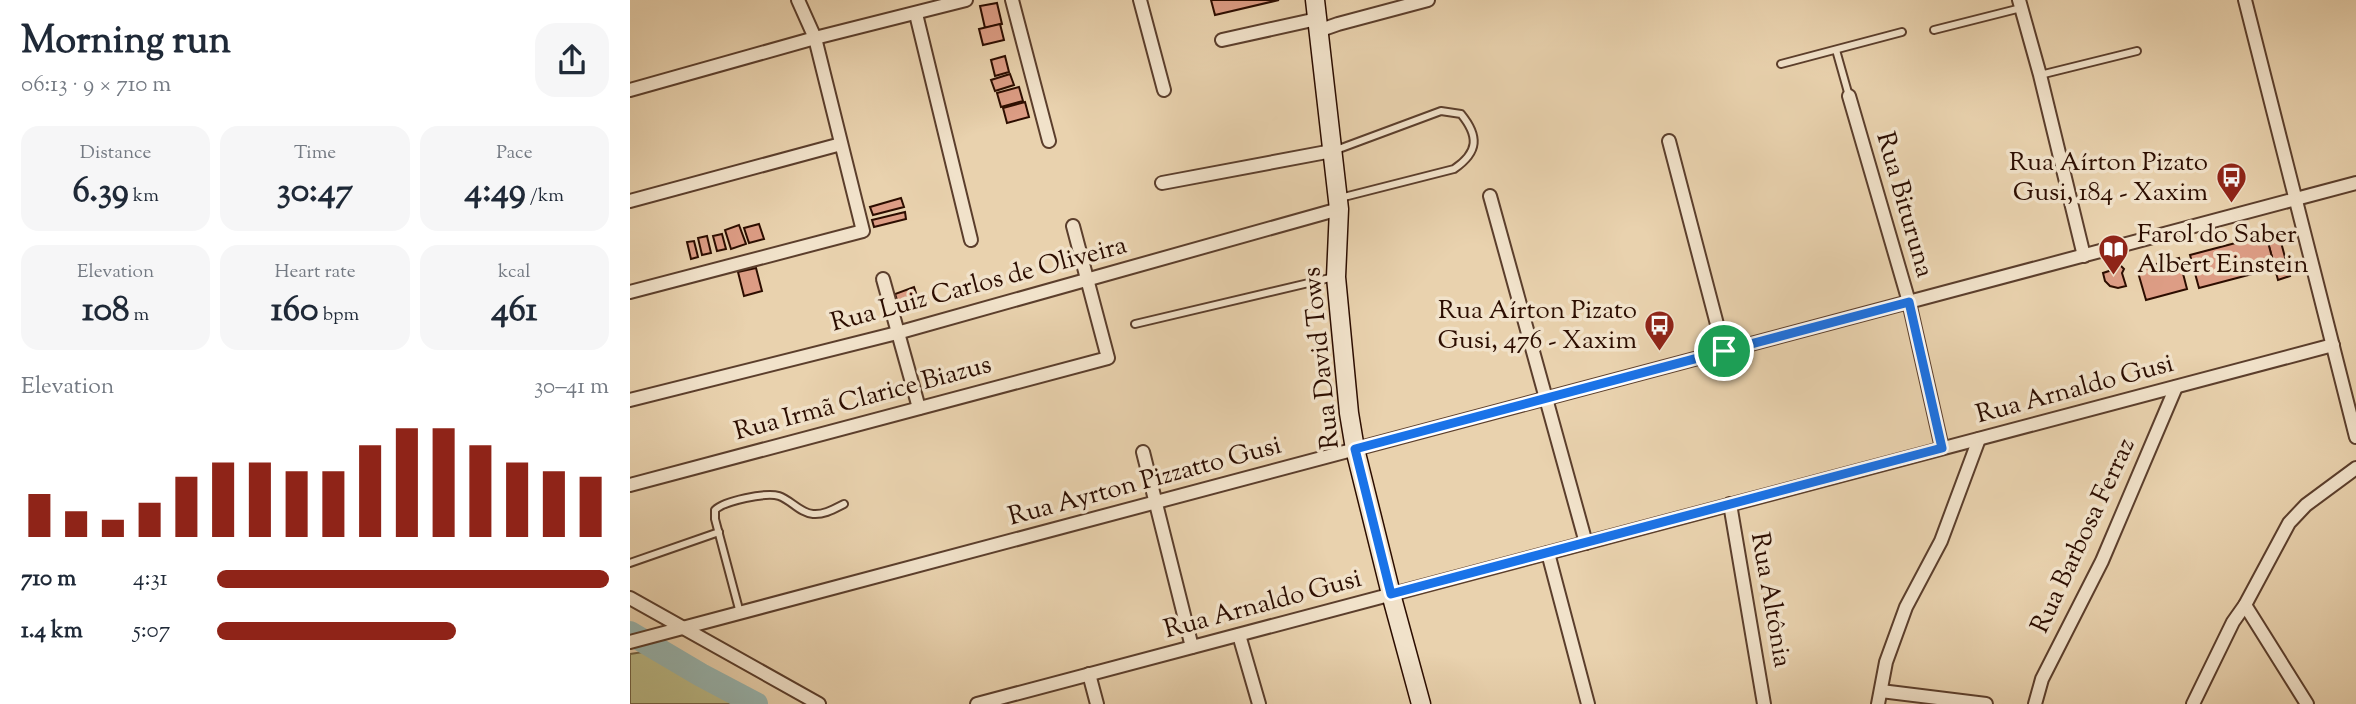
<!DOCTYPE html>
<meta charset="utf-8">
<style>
body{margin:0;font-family:"Sorts Mill Goudy",serif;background:#f6f6f7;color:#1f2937;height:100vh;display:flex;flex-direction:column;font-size:26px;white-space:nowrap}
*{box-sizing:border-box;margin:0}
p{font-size:23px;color:#747a83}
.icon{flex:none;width:38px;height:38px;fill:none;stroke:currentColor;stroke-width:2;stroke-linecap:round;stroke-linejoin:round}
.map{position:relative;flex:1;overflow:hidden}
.drawer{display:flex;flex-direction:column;background:#fff;width:630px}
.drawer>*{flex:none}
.pin{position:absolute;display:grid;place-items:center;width:60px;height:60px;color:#fff;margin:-30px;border:4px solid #fff;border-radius:50%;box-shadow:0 2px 7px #0007}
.round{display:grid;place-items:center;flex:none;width:74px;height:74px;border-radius:21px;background:#f6f6f7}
.headline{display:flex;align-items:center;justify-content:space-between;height:119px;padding:0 21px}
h1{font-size:38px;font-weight:800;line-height:52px}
.figures{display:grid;grid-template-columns:repeat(3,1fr);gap:10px;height:119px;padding:7px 21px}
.figures div{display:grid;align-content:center;border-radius:18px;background:#f6f6f7;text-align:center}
.figures b{font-size:35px;font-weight:800}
.figures small{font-size:19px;font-weight:400}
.figures p{font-size:19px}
.chart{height:196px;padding:14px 21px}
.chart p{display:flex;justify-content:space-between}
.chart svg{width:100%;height:126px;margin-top:7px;stroke:#8f2418;stroke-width:6}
ul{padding:0 21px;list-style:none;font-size:23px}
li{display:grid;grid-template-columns:112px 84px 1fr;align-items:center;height:52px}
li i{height:18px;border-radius:9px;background:#8f2418}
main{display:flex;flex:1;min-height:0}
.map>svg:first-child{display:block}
.green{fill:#bbba87;stroke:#746444;stroke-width:2}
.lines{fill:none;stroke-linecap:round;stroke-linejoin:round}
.river{stroke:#99b6b0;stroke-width:24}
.building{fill:#dd9d85;stroke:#2c0d00;stroke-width:2}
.lane-casing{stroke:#5b3e2c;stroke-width:10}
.street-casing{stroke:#5b3e2c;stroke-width:16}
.secondary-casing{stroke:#2c0d00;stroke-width:21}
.lane{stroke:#f1e2ca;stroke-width:6}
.street{stroke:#f1e2ca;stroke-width:12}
.secondary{stroke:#f1e2ca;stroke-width:18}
.route-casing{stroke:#fff;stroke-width:14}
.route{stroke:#1a73e8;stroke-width:9}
.labels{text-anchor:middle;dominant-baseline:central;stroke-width:7;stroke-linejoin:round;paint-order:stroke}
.poi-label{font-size:26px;fill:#2c0d00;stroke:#f1e2ca;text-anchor:end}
.street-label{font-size:26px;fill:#2c0d00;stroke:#f1e2ca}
</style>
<main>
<section class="drawer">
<div class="headline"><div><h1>Morning run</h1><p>06:13 · 9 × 710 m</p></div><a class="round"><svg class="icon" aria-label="share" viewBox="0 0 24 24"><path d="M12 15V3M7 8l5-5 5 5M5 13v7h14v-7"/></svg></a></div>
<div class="figures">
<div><p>Distance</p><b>6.39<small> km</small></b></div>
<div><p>Time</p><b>30:47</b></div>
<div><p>Pace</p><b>4:49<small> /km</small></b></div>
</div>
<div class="figures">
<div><p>Elevation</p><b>108<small> m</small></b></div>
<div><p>Heart rate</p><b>160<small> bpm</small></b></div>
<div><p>kcal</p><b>461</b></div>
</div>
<div class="chart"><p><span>Elevation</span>30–41 m</p>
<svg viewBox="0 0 160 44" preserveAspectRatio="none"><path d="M5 44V29M15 44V35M25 44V38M35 44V32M45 44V23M55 44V18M65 44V18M75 44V21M85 44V21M95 44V12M105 44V6M115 44V6M125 44V12M135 44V18M145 44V21M155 44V23"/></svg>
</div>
<ul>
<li><b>710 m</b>4:31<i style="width:100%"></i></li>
<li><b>1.4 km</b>5:07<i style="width:61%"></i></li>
</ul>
</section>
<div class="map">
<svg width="1726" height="704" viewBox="0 0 1726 704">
<rect width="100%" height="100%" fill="#e9d2ae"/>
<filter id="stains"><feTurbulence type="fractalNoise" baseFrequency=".00286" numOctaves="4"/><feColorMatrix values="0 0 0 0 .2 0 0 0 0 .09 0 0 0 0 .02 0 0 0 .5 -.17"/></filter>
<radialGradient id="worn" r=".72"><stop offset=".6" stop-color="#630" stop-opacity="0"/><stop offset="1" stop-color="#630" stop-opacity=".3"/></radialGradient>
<polygon class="green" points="13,652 26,657 111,704 0,704 0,654"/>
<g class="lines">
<polyline class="river" points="0,633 71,675 126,704"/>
</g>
<g class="building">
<polygon points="581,0 649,0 585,15"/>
<polygon points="367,3 372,24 355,28 350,6"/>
<polygon points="370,24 374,40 353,45 349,29"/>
<polygon points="375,56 379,72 365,76 361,60"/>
<polygon points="380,74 384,85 365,91 361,80"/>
<polygon points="389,87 393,101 371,107 367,93"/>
<polygon points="395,102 399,117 377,123 373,108"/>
<polygon points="271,198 274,207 243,215 240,207"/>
<polygon points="275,212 276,219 244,227 242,220"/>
<polygon points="129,224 134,239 119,243 114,228"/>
<polygon points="109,225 116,244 101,249 95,230"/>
<polygon points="1648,231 1660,276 1648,280 1636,235"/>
<polygon points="92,234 96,249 87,251 83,236"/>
<polygon points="1636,235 1645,268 1569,288 1560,255"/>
<polygon points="77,236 81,253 72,255 68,238"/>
<polygon points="64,241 68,257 61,259 57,242"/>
<polygon points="1549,258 1557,289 1516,300 1507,269"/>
<polygon points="1490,265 1494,269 1492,273 1496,286 1488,288 1480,286 1475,281 1473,273 1485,269"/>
<polygon points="126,268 132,291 114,296 108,272"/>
<polygon points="284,287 291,308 272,315 265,294"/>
</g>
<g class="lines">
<defs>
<g id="lane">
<polyline points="1304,30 1391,8"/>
<polyline points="1206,50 1219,96"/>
<polyline points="1151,64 1272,32"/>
<polyline points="1410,75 1507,51"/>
<path d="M706,150L811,111L831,114C849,136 849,152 824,169L710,198"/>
<polyline points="505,324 704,277"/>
<polyline points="0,563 89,532"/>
<path d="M110,613L85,519V510C94,501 136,492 149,496C161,500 170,513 183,514C194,515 204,509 214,504"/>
</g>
<g id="street">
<polyline points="382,0 419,141"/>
<polyline points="510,0 534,90"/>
<polyline points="1389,0 1410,75 1454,256"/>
<polyline points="1615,0 1726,437"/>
<polyline points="286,14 341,240"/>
<polyline points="688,31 708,24 798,0"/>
<polyline points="592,40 687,19"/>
<polyline points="0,90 185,38 336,0"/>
<polyline points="1219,96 1279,302 1312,448"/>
<polyline points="1039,141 1094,351"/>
<polyline points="532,183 702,151"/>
<polyline points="860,196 956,543"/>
<polyline points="0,201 211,144"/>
<polyline points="253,279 289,408"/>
<polyline points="0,292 233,231 185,38 168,0"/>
<polyline points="0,400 267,333 709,209"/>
<polyline points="513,452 562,647"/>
<polyline points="0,485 478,358 443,226"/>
<polyline points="1100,504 1134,704"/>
<polyline points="918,553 958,704"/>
<polyline points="0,598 189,704"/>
<polyline points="1615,605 1677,704"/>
<polyline points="609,635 629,704"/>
<polyline points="0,642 1726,183"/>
<polyline points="459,674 467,704"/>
<polyline points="1251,691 1356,704"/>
<polyline points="347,704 1703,345"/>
<polyline points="1248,704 1256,662 1276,607 1311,541 1349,439"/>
<polyline points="1405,704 1412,679 1472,561 1546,387"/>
<polyline points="1563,704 1603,622 1615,605 1659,523 1676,505 1726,468"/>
</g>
<polyline id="secondary" points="685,0 709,209 706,277 719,413 725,449 761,594 791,704"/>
</defs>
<use href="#lane" class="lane-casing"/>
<use href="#street" class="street-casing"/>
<use href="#secondary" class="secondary-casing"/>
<use href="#lane" class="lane"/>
<use href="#street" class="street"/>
<use href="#secondary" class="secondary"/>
</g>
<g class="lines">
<defs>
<polygon id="route" points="1279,302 1312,448 761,594 725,449"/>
</defs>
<use href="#route" class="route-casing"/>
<use href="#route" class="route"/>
</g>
<defs>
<symbol id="bus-pin" viewBox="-11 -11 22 30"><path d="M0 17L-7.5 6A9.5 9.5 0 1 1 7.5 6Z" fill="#8f2418" stroke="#f1e2ca"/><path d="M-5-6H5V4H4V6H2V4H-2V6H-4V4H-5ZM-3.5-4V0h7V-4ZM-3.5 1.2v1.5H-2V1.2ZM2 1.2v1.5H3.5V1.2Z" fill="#fff"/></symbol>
<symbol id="library-pin" viewBox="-11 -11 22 30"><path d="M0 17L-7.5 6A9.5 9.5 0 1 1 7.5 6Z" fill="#8f2418" stroke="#f1e2ca"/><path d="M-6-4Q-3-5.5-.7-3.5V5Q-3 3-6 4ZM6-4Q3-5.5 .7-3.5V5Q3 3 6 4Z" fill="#fff"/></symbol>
</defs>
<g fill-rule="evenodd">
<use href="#bus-pin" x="1584" y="160" width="35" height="47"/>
<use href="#library-pin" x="1466" y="232" width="35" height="47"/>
<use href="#bus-pin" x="1012" y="308" width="35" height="47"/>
</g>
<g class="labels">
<g class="poi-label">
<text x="1578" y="163">Rua Aírton Pizato<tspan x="1578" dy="30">Gusi, 184 - Xaxim</tspan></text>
<text x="1507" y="235" text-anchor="start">Farol do Saber<tspan x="1507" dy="30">Albert Einstein</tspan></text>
<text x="1007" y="311">Rua Aírton Pizato<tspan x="1007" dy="30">Gusi, 476 - Xaxim</tspan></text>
</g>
<g class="street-label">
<text transform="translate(1274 205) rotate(74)">Rua Bituruna</text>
<text transform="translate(349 285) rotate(-15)">Rua Luiz Carlos de Oliveira</text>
<text transform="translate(692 358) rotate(-96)">Rua David Tows</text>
<text transform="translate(1445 390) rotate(-15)">Rua Arnaldo Gusi</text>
<text transform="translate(233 399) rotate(-15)">Rua Irmã Clarice Biazus</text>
<text transform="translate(515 482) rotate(-15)">Rua Ayrton Pizzatto Gusi</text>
<text transform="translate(1454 536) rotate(-65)">Rua Barbosa Ferraz</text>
<text transform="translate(1140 600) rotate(80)">Rua Altônia</text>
<text transform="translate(633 605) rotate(-15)">Rua Arnaldo Gusi</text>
</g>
</g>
<rect width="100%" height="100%" filter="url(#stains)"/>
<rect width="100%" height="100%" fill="url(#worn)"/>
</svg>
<div class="pin" style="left:1094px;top:351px;background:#1e9e55"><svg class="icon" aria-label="arrive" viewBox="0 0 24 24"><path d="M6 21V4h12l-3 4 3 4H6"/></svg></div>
</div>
</main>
